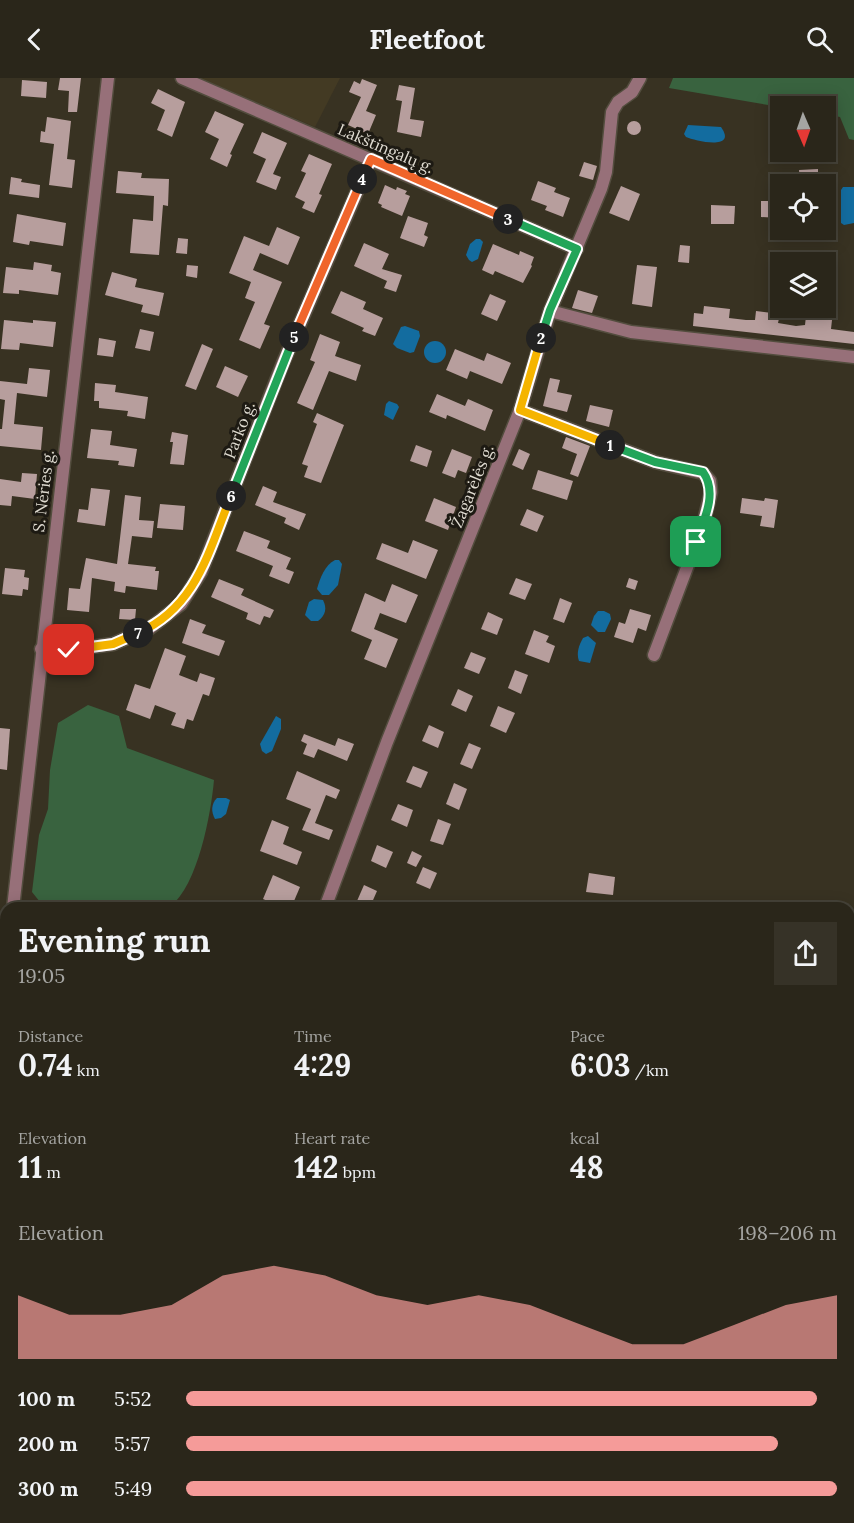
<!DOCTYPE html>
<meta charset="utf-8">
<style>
body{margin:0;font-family:Lora,serif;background:#363227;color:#f1f3f6;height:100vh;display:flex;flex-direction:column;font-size:22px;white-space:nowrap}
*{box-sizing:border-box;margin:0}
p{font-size:20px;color:#a5a5a2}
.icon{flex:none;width:33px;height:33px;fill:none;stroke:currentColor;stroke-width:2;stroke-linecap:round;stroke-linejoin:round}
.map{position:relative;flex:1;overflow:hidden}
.side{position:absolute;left:0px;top:824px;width:855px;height:622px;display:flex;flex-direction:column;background:#2a261a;border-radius:18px 18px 0 0;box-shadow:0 3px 15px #0003,0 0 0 2px #464339}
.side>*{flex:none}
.needle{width:39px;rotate:178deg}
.tools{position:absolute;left:770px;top:18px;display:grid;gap:12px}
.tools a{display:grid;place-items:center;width:66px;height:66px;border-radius:0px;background:#2a261a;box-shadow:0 3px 15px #0003,0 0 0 2px #464339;font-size:30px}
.pin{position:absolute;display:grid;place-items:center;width:51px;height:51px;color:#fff;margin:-26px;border-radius:12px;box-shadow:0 3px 9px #0006}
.km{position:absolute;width:30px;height:30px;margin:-15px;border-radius:50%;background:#222;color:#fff;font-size:16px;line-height:30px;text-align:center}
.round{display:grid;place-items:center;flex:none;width:63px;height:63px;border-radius:0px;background:#363227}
.overview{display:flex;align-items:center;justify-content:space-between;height:102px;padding:0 18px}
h1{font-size:33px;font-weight:700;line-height:45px}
.stats{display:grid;grid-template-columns:repeat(3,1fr);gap:9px;height:102px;padding:6px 18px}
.stats div{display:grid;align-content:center}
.stats b{font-size:30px;font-weight:700}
.stats small{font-size:16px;font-weight:400}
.stats p{font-size:16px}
.chart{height:168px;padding:12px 18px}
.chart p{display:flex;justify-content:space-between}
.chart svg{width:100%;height:108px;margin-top:6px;fill:#f59b99;opacity:.7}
ul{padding:0 18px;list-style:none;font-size:20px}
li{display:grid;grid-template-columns:96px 72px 1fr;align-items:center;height:45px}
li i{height:15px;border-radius:8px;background:#f59b99}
header{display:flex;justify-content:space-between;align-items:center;height:78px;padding:0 18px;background:#2a261a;font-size:27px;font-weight:700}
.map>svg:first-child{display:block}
.built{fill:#433a23}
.green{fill:#39633f}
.water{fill:#136c9f}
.building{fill:#b79e9d}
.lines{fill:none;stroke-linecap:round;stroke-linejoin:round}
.minor-casing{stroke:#534d3e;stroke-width:15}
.minor{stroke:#977079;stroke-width:12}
.split-1-casing{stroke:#fff;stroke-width:12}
.split-2-casing{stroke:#fff;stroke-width:12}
.split-3-casing{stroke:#fff;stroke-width:12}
.split-4-casing{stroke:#fff;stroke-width:12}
.split-5-casing{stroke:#fff;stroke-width:12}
.split-6-casing{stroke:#fff;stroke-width:12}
.split-7-casing{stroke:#fff;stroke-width:12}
.split-8-casing{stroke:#fff;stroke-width:12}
.split-1{stroke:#22a559;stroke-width:8}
.split-2{stroke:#f5b400;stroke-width:8}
.split-3{stroke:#22a559;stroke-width:8}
.split-4{stroke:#f0652b;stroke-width:8}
.split-5{stroke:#f0652b;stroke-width:8}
.split-6{stroke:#22a559;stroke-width:8}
.split-7{stroke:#f5b400;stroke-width:8}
.split-8{stroke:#f5b400;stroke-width:8}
.labels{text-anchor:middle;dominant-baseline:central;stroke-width:6;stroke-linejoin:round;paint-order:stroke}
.street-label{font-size:16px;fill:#dfdbd1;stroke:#1d1a13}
</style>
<header><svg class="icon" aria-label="back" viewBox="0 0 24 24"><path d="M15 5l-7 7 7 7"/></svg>Fleetfoot<svg class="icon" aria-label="search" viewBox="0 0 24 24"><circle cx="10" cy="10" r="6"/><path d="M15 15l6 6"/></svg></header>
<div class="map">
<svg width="854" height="1445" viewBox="0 0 854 1445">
<rect width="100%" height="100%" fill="#383222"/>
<polygon class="built" points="200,0 340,0 315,49"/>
<g class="green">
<polygon points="673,0 854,0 854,62 849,61 840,39 825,36 825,28 780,29 669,10"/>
<path d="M88,627L119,638L127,670L214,702C211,736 198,807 170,829H44L32,814L39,757L48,731L50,692L58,645Z"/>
<polygon points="849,964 854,964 854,1077 849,1033"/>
</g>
<g class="water">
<path d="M688,47L721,49C738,73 695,63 686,59L684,56Z"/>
<polygon points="843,109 854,109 854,145 844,147 841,145 841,112"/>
<polygon points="476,161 480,161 483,164 478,181 472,184 469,182 466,177 470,166"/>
<polygon points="405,248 419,253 420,258 414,274 410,275 397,270 393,266 401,249"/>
<circle cx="435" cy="274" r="11"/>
<polygon points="389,323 397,326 399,329 393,342 384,337 386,326"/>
<path d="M335,482H339L342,486L338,507L329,517H322L317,511C320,500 325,487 335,482Z"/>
<path d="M314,521L323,522C327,530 326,537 318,543H311L305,537L309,524Z"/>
<polygon points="598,533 604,533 610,536 611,541 605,554 598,554 591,547 594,538"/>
<path d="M588,558L596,565L590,585L579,583C576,575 579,567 583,560Z"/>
<polygon points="276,638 281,641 281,651 272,673 266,676 262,673 260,666"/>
<path d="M217,720H226L230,722L226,736L221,740L215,741C211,734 211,726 217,720Z"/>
<polygon points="301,1440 350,1440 359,1445 300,1445"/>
</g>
<g class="building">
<polygon points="60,0 81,0 77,34 68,34 69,13 58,12"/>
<polygon points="362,1 377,7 366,33 376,37 368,56 348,47 361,19 349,14 354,3 360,6"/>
<polygon points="22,2 47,4 46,20 21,18"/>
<polygon points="399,7 415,10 410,41 424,43 421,59 397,54 402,23 396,22"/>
<polygon points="158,11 185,24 172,59 157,52 165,32 151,25"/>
<polygon points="215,33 244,46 230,76 232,77 227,89 210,81 219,61 205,54"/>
<polygon points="47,39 71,43 67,81 75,82 72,110 49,107 54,66 40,64 41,53 45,54"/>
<circle cx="634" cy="50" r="7"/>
<polygon points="262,54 287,65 273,96 281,99 276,112 256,104 266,81 253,75"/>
<polygon points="309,76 332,86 319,116 322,117 314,135 302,130 305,124 295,119 306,95 301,93"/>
<polygon points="584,84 597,88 593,102 579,98"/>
<polygon points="818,91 818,106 800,106 799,92"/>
<polygon points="118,93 142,95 141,100 169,101 168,128 163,127 159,177 130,175 133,141 153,143 154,118 116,115"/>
<polygon points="11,99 22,101 21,104 40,107 39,120 9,116"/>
<polygon points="538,103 556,110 554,114 570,120 563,139 545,132 547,128 531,122"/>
<polygon points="385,107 396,112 397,109 407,113 405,116 410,118 402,138 381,129 382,127 378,125"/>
<polygon points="621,108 640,116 629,143 609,135"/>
<polygon points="761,123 780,123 780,140 761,139"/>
<polygon points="711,127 735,128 734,146 711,146"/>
<polygon points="17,136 66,145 63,168 30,163 29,167 13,164"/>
<polygon points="408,138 428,145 424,157 428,159 424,169 400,160"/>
<polygon points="277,149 300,159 288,187 260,175 253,192 282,204 264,246 270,248 260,271 239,262 255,224 245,220 251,204 229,195 244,158 269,168"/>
<polygon points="178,160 188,161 187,176 176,175"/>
<polygon points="364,165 389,176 382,191 402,197 396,214 384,210 387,203 354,188"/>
<polygon points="493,166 519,177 520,173 534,179 531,187 532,188 523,205 495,193 493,197 482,192"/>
<polygon points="680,167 690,168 689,185 678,184"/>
<polygon points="34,184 52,187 51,193 61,195 58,217 19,212 19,216 3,215 6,189 33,192"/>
<polygon points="187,187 198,188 197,200 186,198"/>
<polygon points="637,187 657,189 652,229 632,226"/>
<polygon points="112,194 137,201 135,209 164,215 159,238 141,234 143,227 105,217"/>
<polygon points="578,212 598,218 592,235 572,230"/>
<polygon points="341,213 366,224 363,231 383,240 375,258 362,253 364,250 331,235"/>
<polygon points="490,216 506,223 497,243 481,236"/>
<polygon points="704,228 730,231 729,240 746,242 755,242 756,233 780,236 778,245 796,248 805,247 806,238 832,242 831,251 854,254 854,266 693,248 694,235 703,236"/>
<polygon points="4,242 33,245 33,242 56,244 53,269 20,265 19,272 1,271"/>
<polygon points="140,251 154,254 150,273 135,270"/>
<polygon points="320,256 340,264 335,278 361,287 356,303 329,293 313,332 297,325 315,284 310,282"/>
<polygon points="99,260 116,263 113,279 97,277"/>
<polygon points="202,266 213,271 196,312 185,308"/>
<polygon points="455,271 484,283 487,275 511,285 502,306 470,293 467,301 446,292"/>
<polygon points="225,288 248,298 238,319 216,309"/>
<polygon points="29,290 50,292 47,319 17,315 14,346 43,349 41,372 0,368 0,351 2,351 5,322 0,321 0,303 27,306"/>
<polygon points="550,300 560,302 557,314 572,317 567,334 543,328"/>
<polygon points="95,305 116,307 115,314 148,319 145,341 127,338 128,333 99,330 99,323 94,323"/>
<polygon points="437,316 465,328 468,321 493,332 485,353 447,337 446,341 429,334"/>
<polygon points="590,327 613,332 609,349 586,343"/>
<polygon points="317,335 344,347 321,405 304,399 308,388 302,386 317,346 313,344"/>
<polygon points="91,351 112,353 110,367 137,371 134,389 118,387 119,383 87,380"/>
<polygon points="172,354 188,357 184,387 170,386 173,364 170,364"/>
<polygon points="566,359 590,368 578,399 570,396 577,376 562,370"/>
<polygon points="416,367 432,373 427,389 410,383"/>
<polygon points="452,371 472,379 466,395 458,392 455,400 442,395"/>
<polygon points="519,371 530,376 523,392 512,387"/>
<polygon points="538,392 573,403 567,422 532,411"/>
<polygon points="22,395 37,396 35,421 12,418 11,428 0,427 0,401 21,404"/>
<polygon points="263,408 277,414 273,424 306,436 299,452 284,445 286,440 255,427"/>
<polygon points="91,410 110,412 105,448 77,444 79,431 88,432"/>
<polygon points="125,417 141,419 139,442 154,443 152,460 132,458 128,486 156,489 155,493 159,493 157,512 126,508 125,515 114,513 115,504 92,500 89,534 67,532 69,510 80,511 86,480 117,486"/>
<polygon points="434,420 456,429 448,452 425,443"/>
<polygon points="742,420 764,423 765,420 778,422 774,450 760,448 762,438 740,435"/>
<polygon points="160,426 185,428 183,452 157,450"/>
<polygon points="527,431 544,438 537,454 520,447"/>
<polygon points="244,453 270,463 267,470 291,480 286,491 294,494 289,506 269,498 273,488 236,473"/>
<polygon points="413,462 438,472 426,501 376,481 382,465 408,475"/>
<polygon points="5,490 25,492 24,499 29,500 28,512 23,511 22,518 2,516"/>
<polygon points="516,500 532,506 525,522 509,516"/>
<polygon points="629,500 638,503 635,512 626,509"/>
<polygon points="219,501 244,511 241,517 274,532 270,540 264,538 260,547 246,541 248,535 211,519"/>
<polygon points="392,506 418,517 406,545 380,535 374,551 398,561 386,590 364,581 372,562 351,553 365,515 385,524"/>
<polygon points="560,520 572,525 564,545 553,541"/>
<polygon points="120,531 136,531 135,542 119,541"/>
<polygon points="630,531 651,537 646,553 638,550 633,565 614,559 619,544 625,546"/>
<polygon points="488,534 503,541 497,557 481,551"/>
<polygon points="190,541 206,547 202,555 225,563 219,578 182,565"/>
<polygon points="534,552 549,558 546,564 555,568 549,585 525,576"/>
<polygon points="165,570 186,578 179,597 197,604 200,595 215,600 209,618 203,616 193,643 187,641 184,651 171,647 176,635 155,627 150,641 126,632 135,606 150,611"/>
<polygon points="471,574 486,580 479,596 464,590"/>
<polygon points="515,592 528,597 521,616 508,610"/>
<polygon points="458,611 473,618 466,634 451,627"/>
<polygon points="498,628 515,635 506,655 490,648"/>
<polygon points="429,647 444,654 438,670 422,663"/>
<polygon points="0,650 10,651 7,692 0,691"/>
<polygon points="304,656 335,668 338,660 354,666 347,683 318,671 314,680 303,676 307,666 301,663"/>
<polygon points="469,665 481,670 472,691 460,686"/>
<polygon points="413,688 428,694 421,710 406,704"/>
<polygon points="297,693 340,712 336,721 326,717 315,745 333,752 329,762 302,752 311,731 286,721"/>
<polygon points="454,705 467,711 459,732 446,726"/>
<polygon points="398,726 413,732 407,749 391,742"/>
<polygon points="438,741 451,746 443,767 430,763"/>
<polygon points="272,742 289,749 283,766 302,774 297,787 260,773"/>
<polygon points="377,767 393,774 386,790 371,783"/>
<polygon points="412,773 422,778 416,789 407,785"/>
<polygon points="423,789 437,795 430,811 416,805"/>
<polygon points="589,795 615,799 613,817 586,814"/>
<polygon points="273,797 300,809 291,830 283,830 263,821"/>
<polygon points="364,807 377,813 370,829 357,823"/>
</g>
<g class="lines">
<defs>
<g id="minor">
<polyline points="182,0 577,171"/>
<polyline points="550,233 631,254 854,279"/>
<polyline points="520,332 655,384 703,395 710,403 711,414 703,447 654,577"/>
<polyline points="41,571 69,572 113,566 150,550 181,526 201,494 283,285 371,81"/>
<polyline points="13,830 108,0"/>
<polyline points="325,830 387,664 520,332 550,233 601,111 606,94 612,34 618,24 632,14 640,0"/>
<polyline points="0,947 6,892"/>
<polyline points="0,1167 6,1168"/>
<polyline points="849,1363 854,1360"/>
<polyline points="123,1445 124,1440"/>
<polyline points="371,1445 372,1440"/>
<polyline points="666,1445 680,1440"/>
</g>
</defs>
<use href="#minor" class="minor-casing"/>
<use href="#minor" class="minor"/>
</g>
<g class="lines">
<defs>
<path id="split-1" d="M610,367L655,384L703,394C718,415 704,442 696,464"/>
<polyline id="split-2" points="541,260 520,332 610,367"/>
<polyline id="split-3" points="508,141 577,171 550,232 541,260"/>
<polyline id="split-4" points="362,101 371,81 508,141"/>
<polyline id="split-5" points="294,259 362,101"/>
<polyline id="split-6" points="231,418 294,259"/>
<path id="split-7" d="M138,555C197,529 209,472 231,418"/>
<polyline id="split-8" points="69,572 113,566 138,555"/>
</defs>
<use href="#split-1" class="split-1-casing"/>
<use href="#split-2" class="split-2-casing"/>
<use href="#split-3" class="split-3-casing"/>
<use href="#split-4" class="split-4-casing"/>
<use href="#split-5" class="split-5-casing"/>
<use href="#split-6" class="split-6-casing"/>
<use href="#split-7" class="split-7-casing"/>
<use href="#split-8" class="split-8-casing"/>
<use href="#split-1" class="split-1"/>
<use href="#split-2" class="split-2"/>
<use href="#split-3" class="split-3"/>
<use href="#split-4" class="split-4"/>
<use href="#split-5" class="split-5"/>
<use href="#split-6" class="split-6"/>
<use href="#split-7" class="split-7"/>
<use href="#split-8" class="split-8"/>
</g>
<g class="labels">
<g class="street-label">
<text transform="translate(386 70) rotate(23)">Lakštingalų g.</text>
<text transform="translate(239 352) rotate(-69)">Parko g.</text>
<text transform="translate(472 408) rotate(-68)">Žagarėlės g.</text>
<text transform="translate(43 413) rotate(-83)">S. Nėries g.</text>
</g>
</g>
</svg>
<div class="tools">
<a><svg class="needle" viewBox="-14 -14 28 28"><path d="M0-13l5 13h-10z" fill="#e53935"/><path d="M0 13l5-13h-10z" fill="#a5a5a2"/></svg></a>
<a><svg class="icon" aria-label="locate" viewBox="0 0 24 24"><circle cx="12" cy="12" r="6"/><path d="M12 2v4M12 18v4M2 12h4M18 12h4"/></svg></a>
<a><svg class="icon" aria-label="layers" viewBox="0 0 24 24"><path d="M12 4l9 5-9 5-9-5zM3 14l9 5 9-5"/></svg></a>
</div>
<div class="pin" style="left:696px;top:464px;background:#1e9e55"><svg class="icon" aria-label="arrive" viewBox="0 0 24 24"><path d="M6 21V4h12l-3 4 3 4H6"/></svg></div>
<div class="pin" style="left:69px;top:572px;background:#d93025"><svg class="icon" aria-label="check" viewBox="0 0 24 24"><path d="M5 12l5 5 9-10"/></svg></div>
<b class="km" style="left:610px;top:367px">1</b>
<b class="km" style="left:541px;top:260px">2</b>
<b class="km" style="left:508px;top:141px">3</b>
<b class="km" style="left:362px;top:101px">4</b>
<b class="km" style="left:294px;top:259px">5</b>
<b class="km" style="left:231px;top:418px">6</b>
<b class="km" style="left:138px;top:555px">7</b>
<section class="side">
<div class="overview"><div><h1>Evening run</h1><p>19:05</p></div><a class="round"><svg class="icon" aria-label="share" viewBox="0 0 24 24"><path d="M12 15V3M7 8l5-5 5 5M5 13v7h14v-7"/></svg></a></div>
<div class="stats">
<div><p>Distance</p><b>0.74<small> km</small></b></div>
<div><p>Time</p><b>4:29</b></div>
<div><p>Pace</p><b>6:03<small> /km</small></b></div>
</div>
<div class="stats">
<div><p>Elevation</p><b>11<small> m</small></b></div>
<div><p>Heart rate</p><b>142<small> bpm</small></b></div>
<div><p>kcal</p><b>48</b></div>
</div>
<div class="chart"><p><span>Elevation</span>198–206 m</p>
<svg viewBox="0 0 160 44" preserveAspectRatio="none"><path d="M0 44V18L10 26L20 26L30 22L40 10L50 6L60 10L70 18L80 22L90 18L100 22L110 30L120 38L130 38L140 30L150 22L160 18V44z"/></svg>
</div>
<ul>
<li><b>100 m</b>5:52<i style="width:97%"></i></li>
<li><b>200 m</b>5:57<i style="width:91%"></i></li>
<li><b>300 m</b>5:49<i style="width:100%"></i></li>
</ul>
</section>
</div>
